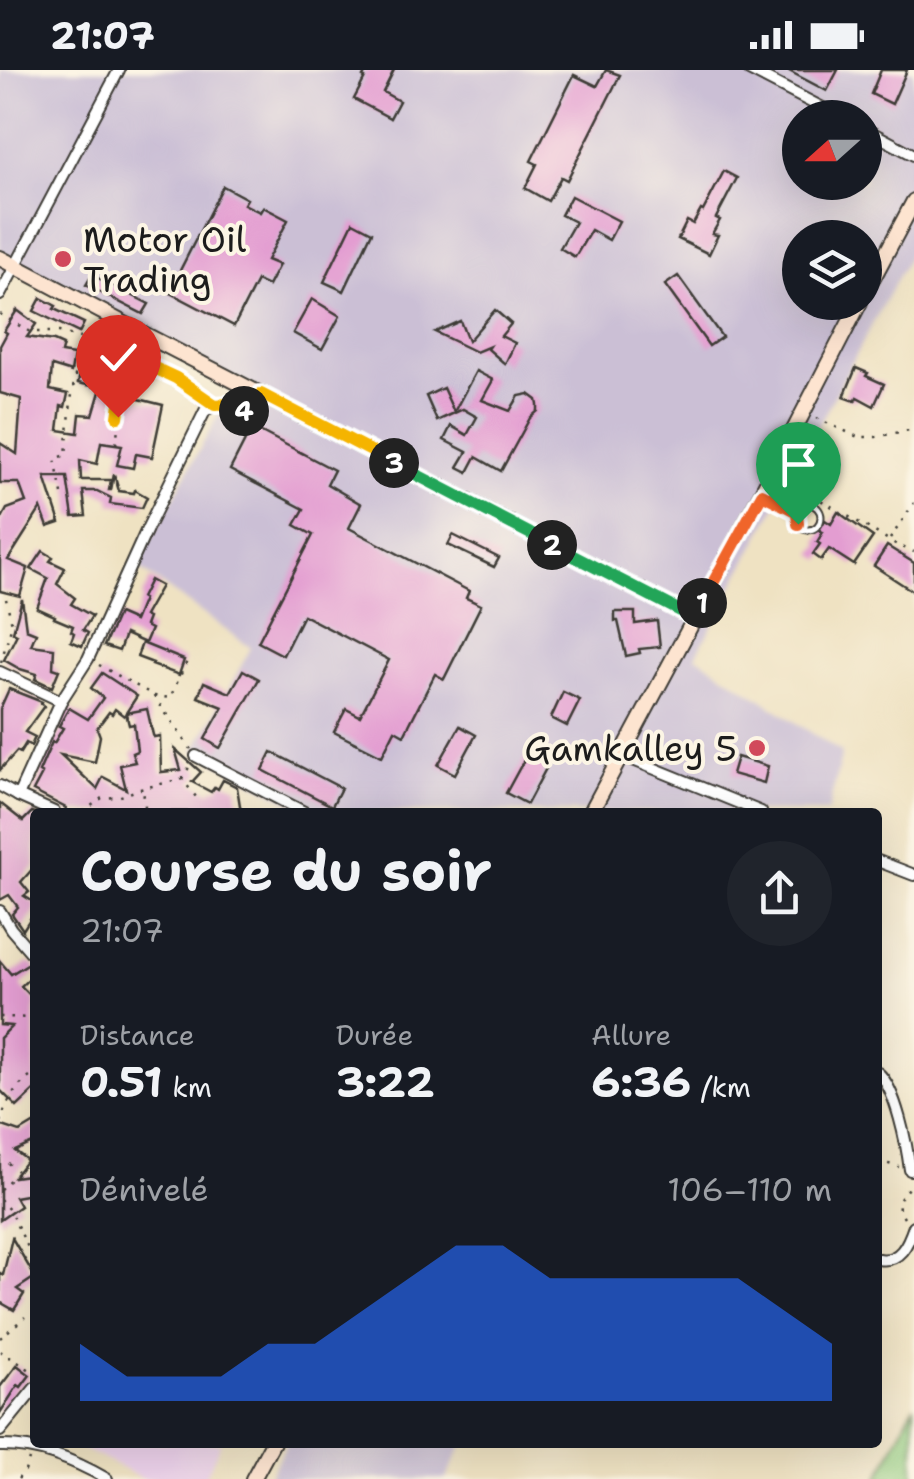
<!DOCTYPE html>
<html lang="fr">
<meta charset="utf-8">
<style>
body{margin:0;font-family:"Shantell Sans",sans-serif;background:#20242c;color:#f1f3f6;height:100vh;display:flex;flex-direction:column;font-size:38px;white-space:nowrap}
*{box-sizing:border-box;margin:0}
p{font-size:32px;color:#9ea1a6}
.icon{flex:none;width:55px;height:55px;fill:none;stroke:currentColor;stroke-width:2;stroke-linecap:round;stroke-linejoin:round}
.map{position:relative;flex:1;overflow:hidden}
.panel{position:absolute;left:30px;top:738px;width:852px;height:640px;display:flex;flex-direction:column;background:#171b24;border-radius:10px;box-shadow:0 10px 40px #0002}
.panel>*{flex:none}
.needle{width:65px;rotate:249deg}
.fabs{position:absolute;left:782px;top:30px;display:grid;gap:20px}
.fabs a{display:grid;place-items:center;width:100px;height:100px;border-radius:50%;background:#171b24;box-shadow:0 10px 40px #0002;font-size:50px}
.pin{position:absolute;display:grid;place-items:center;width:85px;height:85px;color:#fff;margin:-102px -42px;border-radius:50% 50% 50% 0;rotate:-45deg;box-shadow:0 0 10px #0007}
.pin .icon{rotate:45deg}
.km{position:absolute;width:50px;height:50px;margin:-25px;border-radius:50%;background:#222;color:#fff;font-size:28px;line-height:50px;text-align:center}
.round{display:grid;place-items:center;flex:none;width:105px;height:105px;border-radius:52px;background:#20242c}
.summary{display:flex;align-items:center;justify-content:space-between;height:170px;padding:0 50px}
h1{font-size:55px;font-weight:700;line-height:75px}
.stats{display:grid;grid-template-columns:repeat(3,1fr);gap:15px;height:170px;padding:10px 50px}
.stats div{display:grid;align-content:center}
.stats b{font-size:42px;font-weight:700}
.stats small{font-size:28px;font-weight:400}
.stats p{font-size:28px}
.chart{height:280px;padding:20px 50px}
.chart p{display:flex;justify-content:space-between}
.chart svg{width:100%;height:180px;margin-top:10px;fill:#2563eb;opacity:.7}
.status{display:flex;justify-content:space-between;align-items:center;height:70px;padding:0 50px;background:#171b24;direction:ltr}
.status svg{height:28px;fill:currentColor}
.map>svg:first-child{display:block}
.built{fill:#ecd1ea}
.industrial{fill:#cbbfd5;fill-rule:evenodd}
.green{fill:#90ca7e;stroke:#56734d;stroke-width:2.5}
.building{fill:#e39dd1}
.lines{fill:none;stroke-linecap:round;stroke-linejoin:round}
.lane-casing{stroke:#3c3a35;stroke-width:9}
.street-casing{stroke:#3c3a35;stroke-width:14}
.secondary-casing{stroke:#3c3a35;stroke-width:18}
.path{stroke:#3c3a35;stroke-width:2.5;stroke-dasharray:2.5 8;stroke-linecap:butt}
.lane{stroke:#fff;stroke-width:5}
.street{stroke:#fff;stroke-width:10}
.secondary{stroke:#fde4d0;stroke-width:14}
.split-1-casing{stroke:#fff;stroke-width:20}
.split-2-casing{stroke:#fff;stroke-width:20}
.split-3-casing{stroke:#fff;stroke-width:20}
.split-4-casing{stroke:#fff;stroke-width:20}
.split-5-casing{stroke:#fff;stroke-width:20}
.split-1{stroke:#f0652b;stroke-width:12}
.split-2{stroke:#22a559;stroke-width:12}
.split-3{stroke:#22a559;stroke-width:12}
.split-4{stroke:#f5b400;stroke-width:12}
.split-5{stroke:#f5b400;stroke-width:12}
.poi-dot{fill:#d1495b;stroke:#fcf5e5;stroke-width:4}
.labels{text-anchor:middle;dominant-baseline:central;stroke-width:8;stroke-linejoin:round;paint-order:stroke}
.poi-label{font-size:35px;fill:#1c1c1c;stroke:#fcf5e5;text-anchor:start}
</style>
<div class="status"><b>21:07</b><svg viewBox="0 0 49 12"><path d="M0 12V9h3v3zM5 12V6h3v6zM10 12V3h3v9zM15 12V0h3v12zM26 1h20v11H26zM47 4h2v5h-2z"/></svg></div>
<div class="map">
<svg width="914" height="1409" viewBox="0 0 914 1409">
<rect width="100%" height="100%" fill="#fcf5e5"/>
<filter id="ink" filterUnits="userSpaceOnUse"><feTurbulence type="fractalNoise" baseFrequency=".01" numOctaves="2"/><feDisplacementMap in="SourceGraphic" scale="20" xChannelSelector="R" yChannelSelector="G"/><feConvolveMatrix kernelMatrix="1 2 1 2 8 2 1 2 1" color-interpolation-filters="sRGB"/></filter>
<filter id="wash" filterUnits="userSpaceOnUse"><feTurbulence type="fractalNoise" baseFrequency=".0048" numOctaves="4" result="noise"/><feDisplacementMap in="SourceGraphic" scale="40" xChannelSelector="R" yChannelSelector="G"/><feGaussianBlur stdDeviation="2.25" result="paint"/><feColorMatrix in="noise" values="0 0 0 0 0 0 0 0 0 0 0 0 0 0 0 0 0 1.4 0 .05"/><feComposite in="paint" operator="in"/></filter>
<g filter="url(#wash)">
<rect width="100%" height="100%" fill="#efe2c2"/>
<polygon class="built" points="71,1373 221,1373 204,1409 143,1409"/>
<g class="industrial">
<path d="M0,0H914V176L696,586L842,683L828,742H309L194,681L251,578L136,496L235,315L9,193L0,211ZM800,48H865V112H800ZM800,168H865V232H800Z"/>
<polygon points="287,1373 287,1372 464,1373 446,1409 268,1409"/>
</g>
<polygon class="green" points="914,1335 914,1409 878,1409"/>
<g id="blocks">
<g class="building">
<polygon points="367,0 394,0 383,22 399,31 390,48 354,29 365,8 363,7"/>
<polygon points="606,0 620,5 567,110 561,107 548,131 525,118 537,94 531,91 574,5 597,16"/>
<polygon points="787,0 838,0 827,21"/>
<polygon points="881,0 907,0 892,34 871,24"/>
<polygon points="724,101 737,108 716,148 720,150 712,164 718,165 709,184 678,169 687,151 693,154 701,140 703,141"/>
<polygon points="223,116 247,129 244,134 260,142 263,137 288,150 267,190 279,195 268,216 257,211 234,256 169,222"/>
<polygon points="571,126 619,151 609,170 591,160 575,187 560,178 575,152 561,145"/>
<polygon points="353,152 372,162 344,221 324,212"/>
<polygon points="92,205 149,234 143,244 86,215"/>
<polygon points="678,206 722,267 709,276 665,215"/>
<polygon points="41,228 56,236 54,239 84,253 79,263 34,241"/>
<polygon points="312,229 340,246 322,279 293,263"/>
<polygon points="17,240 36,254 27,267 54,271 63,275 61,283 74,285 71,302 52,296 50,320 68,324 65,337 61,336 58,360 78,363 80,344 93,345 101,318 78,313 81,299 117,309 115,316 137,320 135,328 163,335 152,387 136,384 133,398 117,395 122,375 101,372 97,394 80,390 81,410 111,410 109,420 111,420 114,404 119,421 134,423 135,420 147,427 142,438 110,434 111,428 97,421 83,421 86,446 73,447 67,407 45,407 60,453 48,457 41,438 8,490 28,498 20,526 0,521 0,452 7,439 26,432 19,413 0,413 0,373 17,384 21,329 0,323 0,276 7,263 4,261"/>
<polygon points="495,240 511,254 501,266 515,273 505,294 488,279 490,276 476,282 435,262 460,251 468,271"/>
<polygon points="856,298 868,303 866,306 884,314 874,336 857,327 855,331 844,327"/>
<polygon points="476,301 493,310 482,330 510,341 519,326 529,324 537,330 538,335 538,341 530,348 501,401 476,387 468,402 458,397 467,382 444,370 451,356 467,365 477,347 463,339 437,351 426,326 443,318 454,342"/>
<polygon points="252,357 334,400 327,414 361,434 349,458 469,521 466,528 481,535 444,609 435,604 404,665 395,660 382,686 334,662 346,639 360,646 389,590 303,545 283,585 258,572 313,465 295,455 304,439 230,400"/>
<polygon points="838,442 873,467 854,495 829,479 821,490 813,484 820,474 817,472 823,462 819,460 825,450 831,454"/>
<polygon points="453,465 499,488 494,497 448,475"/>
<polygon points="887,476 914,493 914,522 874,496"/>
<polygon points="43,481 53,487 50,491 65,498 57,514 75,528 71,534 92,546 83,560 88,563 82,576 71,571 74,563 71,561 73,556 54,548 55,546 37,538 48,508 31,499"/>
<polygon points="150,510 161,516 144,546 148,548 145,556 151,559 145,573 125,564 119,581 104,576 118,544 134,551 143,529 141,528"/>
<polygon points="22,529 26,559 36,563 31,575 54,578 53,598 59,600 52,617 35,609 37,604 20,599 4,590 17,564 13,562"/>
<polygon points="615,542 635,542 635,554 657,551 660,577 639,579 640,583 626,586 618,551 615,551"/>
<polygon points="142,573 184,590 179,605 152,595 153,593 137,587"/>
<polygon points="243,600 259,609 220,678 205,669 223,637 198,627 204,612 230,623"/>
<polygon points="102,603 137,626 124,646 115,639 112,644 109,642 97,658 100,666 95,692 61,685 97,719 103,707 126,719 120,695 135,692 132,683 137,681 134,654 129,655 126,643 147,639 153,665 154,667 160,666 161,702 181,700 175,679 201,702 192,712 211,722 215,717 218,719 223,710 237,717 241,742 64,742 66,738 33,721 42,704 39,702 52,672 54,673 63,658 59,656 69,638 88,649 103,628 91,618"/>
<polygon points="9,619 42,632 41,634 44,636 25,662 35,667 31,676 26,673 20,683 17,681 0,700 0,639"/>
<polygon points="563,622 580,630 567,656 551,648"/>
<polygon points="460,656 476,665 455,704 438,695"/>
<polygon points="531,677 551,689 527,734 506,723"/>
<polygon points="272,682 341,718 332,736 263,700"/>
<polygon points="737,687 768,696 764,713 732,704"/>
<polygon points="0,733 23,751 32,742 35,743 35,796 21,812 29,822 24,826 35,833 35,841 23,860 12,844 18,837 9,825 0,830"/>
<polygon points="0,891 11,904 29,893 35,896 35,903 21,916 35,930 35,1020 17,1037 0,1020 0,968 12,956 0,955"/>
<polygon points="35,1053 35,1072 15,1081 27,1090 14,1107 35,1104 35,1117 31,1117 32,1124 15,1127 20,1136 0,1150 0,1055 20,1062"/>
<polygon points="12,1168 35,1207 17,1219 24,1224 14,1240 0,1232 0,1203 3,1205"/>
<polygon points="17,1295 30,1305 21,1317 18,1315 0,1343 0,1317"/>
</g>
</g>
</g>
<g filter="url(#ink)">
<use href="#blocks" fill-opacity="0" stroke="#3c3a35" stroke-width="2.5"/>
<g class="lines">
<defs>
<g id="lane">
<polyline points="764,425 797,442"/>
<circle cx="808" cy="447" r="13"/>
</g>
<g id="street">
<polyline points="749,0 842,48"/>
<polyline points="865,59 914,85"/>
<polyline points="0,225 119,0"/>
<polyline points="0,602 61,631"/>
<polyline points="621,685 761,742"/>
<polyline points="196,686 304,742"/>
<path d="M0,716L18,726L61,631L88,589L147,459L205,341C220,329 233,335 249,343L261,324"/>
<polyline points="18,726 54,742"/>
<polyline points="878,791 914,805"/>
<polyline points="0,841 11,859 35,887"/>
<path d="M878,1003C896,1018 907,1076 910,1100"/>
<path d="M878,1189C900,1193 908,1174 914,1156"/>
<polyline points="0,1361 35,1318"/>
<path d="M0,1376C37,1375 76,1391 107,1409"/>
</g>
<g id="secondary">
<polyline points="0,188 136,260 694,548"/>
<polyline points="865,223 914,131"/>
<polyline points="591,742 761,424 860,232"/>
<polyline points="253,1409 273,1372"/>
</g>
</defs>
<use href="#lane" class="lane-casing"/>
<use href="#street" class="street-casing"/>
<use href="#secondary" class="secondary-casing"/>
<g class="path">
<polyline points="0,244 30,262 59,262 80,268"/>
<polyline points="816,348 858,367 876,367 914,359"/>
<polyline points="116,374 126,293 129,286 176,308 205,329"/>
<polyline points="785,409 897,475 914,482"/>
<polyline points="62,424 55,389 66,385 71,331 81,268 129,286"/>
<polyline points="890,469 914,433"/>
<polyline points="1,592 12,554 6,529"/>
<polyline points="99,595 153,625 191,679"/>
<polyline points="154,626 170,628 188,589"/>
<polyline points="182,709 191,694"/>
<polyline points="83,742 102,728 118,727 140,719 182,709 196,727"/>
<polyline points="135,742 145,736 143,720"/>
<polyline points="0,947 35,948"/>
<path d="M0,1052C7,1032 16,1014 35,1004"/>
<polyline points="0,1086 17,1101"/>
<polyline points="878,1091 899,1097"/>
<polyline points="0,1119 18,1102 35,1098"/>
<polyline points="0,1129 9,1140 32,1185 35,1205"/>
<polyline points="904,1148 899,1140 898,1132 912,1112"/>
<polyline points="0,1268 25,1247"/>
<polyline points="0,1281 35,1303"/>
<polyline points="18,1409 25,1401 29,1389"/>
</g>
<use href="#lane" class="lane"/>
<use href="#street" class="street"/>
<use href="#secondary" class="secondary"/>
</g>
</g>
<g class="lines" filter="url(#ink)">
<defs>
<polyline id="split-1" points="702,533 762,424 797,442 798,454"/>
<polyline id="split-2" points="552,475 694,548 702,533"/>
<polyline id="split-3" points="394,393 552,475"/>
<polyline id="split-4" points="244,341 249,343 261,324 394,393"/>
<polyline id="split-5" points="118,347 126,293 129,286 176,308 215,335 229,334 244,341"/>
</defs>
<use href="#split-1" class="split-1-casing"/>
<use href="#split-2" class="split-2-casing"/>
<use href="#split-3" class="split-3-casing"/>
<use href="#split-4" class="split-4-casing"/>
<use href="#split-5" class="split-5-casing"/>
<use href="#split-1" class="split-1"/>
<use href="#split-2" class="split-2"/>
<use href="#split-3" class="split-3"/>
<use href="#split-4" class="split-4"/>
<use href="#split-5" class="split-5"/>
</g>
<g class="poi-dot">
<circle cx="63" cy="189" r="10"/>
<circle cx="757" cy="678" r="10"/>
</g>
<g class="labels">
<g class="poi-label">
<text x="83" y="169">Motor Oil<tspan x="83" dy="40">Trading</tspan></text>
<text x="737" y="678" text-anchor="end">Gamkalley 5</text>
</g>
</g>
</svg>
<div class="fabs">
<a><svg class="needle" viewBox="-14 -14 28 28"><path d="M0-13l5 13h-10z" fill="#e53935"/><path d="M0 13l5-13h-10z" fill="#9ea1a6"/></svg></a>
<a><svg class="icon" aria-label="layers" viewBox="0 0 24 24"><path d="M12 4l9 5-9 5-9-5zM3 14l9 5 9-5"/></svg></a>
</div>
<div class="pin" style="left:798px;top:454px;background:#1e9e55"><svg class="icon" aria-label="arrive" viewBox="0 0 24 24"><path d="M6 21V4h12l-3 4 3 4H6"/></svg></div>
<div class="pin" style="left:118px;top:347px;background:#d93025"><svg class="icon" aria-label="check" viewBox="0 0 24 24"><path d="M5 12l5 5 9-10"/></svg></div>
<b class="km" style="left:702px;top:533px">1</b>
<b class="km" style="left:552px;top:475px">2</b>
<b class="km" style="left:394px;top:393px">3</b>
<b class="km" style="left:244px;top:341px">4</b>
<section class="panel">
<div class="summary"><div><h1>Course du soir</h1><p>21:07</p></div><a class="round"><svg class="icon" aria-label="share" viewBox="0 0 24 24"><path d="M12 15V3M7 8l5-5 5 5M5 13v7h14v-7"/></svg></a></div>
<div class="stats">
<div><p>Distance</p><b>0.51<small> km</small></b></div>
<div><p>Durée</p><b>3:22</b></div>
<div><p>Allure</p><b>6:36<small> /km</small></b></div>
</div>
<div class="chart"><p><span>Dénivelé</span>106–110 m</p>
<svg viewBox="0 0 160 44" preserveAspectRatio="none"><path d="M0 44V30L10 38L20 38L30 38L40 30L50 30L60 22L70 14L80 6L90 6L100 14L110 14L120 14L130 14L140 14L150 22L160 30V44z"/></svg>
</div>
</section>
</div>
